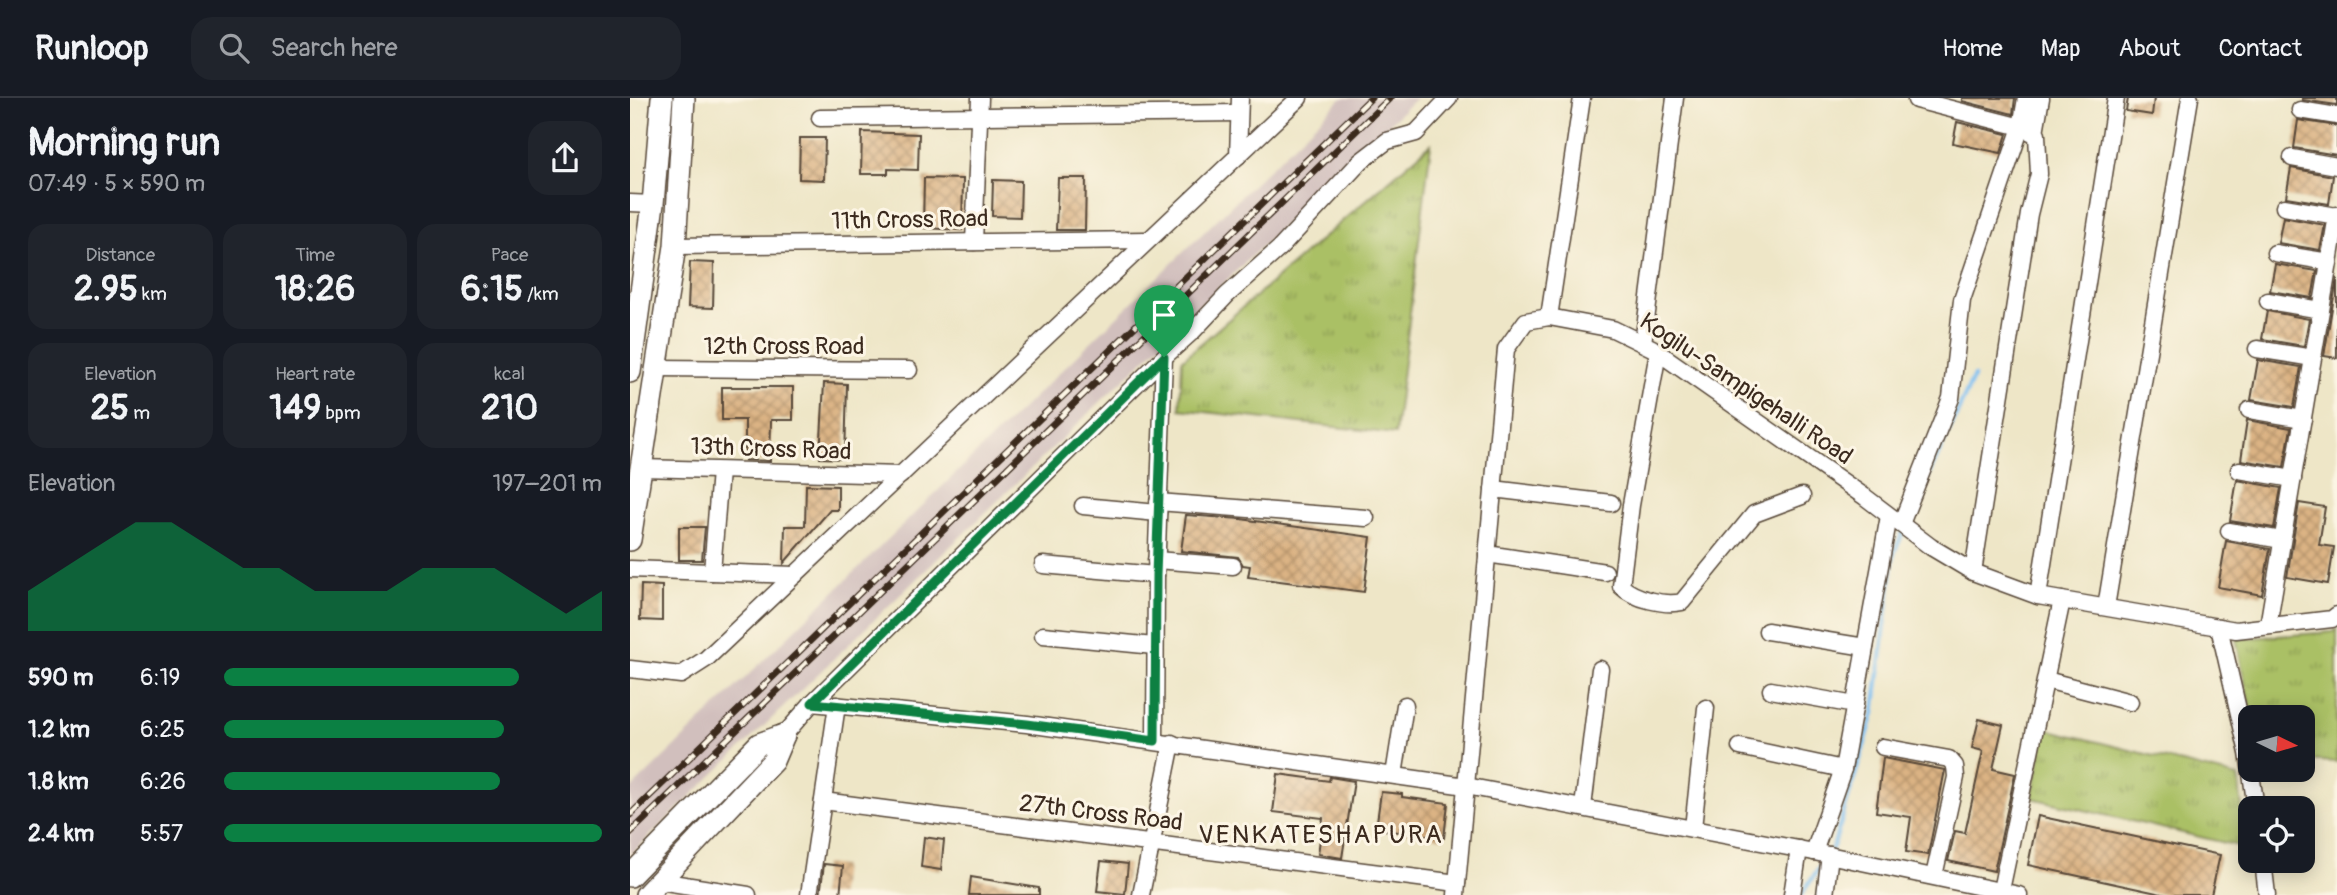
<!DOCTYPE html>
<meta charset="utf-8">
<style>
body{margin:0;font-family:Pangolin,sans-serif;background:#20242c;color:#f1f3f6;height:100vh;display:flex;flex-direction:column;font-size:26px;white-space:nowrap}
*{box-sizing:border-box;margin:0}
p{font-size:23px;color:#9ea1a6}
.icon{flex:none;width:38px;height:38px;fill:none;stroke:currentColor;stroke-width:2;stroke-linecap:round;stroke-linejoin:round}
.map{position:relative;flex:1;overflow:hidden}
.panel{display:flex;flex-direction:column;background:#171b24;width:630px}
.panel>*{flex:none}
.needle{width:46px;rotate:95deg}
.buttons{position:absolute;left:1608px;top:607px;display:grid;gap:14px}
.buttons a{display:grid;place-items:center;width:77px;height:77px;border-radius:14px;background:#171b24;box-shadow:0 4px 18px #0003;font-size:35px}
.pin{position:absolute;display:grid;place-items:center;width:60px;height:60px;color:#fff;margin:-72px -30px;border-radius:50% 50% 50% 0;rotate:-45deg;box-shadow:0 0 7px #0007}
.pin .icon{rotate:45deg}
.round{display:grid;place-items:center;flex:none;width:74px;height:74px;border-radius:21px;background:#20242c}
.overview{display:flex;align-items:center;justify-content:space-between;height:119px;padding:0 28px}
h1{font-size:38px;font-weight:800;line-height:52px}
.metrics{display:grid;grid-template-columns:repeat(3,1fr);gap:10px;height:119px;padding:7px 28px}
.metrics div{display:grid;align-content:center;border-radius:18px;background:#20242c;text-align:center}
.metrics b{font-size:35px;font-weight:800}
.metrics small{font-size:19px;font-weight:400}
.metrics p{font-size:19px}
.chart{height:196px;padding:14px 28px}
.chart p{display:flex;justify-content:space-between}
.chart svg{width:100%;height:126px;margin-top:7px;fill:#0b8043;opacity:.7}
ul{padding:0 28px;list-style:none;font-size:23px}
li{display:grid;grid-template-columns:112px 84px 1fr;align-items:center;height:52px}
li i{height:18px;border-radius:9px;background:#0b8043}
header{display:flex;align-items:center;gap:42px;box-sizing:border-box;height:98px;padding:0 35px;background:#171b24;border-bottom:2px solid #363941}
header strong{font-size:33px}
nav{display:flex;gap:38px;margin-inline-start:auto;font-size:24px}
.search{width:490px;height:63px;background:#20242c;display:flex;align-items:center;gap:18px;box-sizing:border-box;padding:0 24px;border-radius:21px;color:#9ea1a6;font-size:26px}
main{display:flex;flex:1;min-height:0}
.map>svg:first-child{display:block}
.industrial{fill:#d1bfbd}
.grass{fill:url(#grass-tufts);stroke:#727542;stroke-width:2}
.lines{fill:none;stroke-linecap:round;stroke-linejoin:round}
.stream{stroke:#7bbef1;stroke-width:4.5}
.building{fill:url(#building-cross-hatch)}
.minor-casing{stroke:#564637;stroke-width:19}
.major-casing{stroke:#564637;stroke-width:24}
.minor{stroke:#fff;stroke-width:16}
.major{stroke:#fff;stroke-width:21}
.rail-casing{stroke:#3b2a1e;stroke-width:7}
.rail{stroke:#fcf5e5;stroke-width:4.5;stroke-dasharray:13;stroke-linecap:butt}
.route-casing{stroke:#fff;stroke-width:14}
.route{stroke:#0b8043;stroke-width:9}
.labels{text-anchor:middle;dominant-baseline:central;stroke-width:6;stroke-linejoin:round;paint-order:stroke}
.street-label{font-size:24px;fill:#3b2a1e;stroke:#fcf5e5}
.neighbourhood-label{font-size:26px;letter-spacing:2px;fill:#3b2a1e;stroke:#fcf5e5}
</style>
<header>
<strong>Runloop</strong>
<div class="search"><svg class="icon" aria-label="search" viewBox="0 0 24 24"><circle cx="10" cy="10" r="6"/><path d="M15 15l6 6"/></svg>Search here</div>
<nav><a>Home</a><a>Map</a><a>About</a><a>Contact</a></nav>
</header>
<main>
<section class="panel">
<div class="overview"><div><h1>Morning run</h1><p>07:49 · 5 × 590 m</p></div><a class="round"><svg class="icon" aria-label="share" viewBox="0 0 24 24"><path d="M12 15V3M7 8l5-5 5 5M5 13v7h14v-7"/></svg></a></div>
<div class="metrics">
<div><p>Distance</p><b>2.95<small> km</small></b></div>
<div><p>Time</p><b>18:26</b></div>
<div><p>Pace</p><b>6:15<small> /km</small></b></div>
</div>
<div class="metrics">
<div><p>Elevation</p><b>25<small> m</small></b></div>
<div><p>Heart rate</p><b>149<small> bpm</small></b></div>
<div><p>kcal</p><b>210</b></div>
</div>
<div class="chart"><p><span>Elevation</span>197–201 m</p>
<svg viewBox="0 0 160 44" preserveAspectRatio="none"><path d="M0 44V30L10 22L20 14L30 6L40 6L50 14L60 22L70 22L80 30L90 30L100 30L110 22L120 22L130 22L140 30L150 38L160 30V44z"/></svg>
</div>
<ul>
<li><b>590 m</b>6:19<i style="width:78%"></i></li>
<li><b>1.2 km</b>6:25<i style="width:74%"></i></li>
<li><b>1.8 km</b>6:26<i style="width:73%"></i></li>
<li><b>2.4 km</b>5:57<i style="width:100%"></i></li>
</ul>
</section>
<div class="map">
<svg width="1707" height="797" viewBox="0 0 1707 797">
<defs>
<pattern id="grass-tufts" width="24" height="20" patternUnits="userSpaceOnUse" patternTransform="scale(1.75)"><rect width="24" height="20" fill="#aac065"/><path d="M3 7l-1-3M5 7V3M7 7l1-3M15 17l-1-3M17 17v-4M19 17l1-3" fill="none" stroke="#8c9c53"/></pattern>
<pattern id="building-cross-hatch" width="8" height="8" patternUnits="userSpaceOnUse" patternTransform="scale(1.75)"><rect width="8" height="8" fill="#dbb384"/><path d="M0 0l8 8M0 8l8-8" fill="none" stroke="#b3926b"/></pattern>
</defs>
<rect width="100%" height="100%" fill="#fcf5e5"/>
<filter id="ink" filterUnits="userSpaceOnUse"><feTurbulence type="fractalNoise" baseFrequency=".0143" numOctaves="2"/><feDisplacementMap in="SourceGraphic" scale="14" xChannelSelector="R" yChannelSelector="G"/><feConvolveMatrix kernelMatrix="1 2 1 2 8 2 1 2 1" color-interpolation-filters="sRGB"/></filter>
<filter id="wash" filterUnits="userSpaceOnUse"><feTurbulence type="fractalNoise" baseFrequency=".00686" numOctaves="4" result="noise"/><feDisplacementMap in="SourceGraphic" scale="28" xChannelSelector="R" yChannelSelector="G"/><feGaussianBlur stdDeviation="1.57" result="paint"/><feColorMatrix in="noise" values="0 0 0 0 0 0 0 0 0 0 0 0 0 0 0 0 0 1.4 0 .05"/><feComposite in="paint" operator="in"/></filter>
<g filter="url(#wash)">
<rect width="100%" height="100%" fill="#eee6c7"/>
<polygon class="industrial" points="712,0 786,0 0,757 0,692"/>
<g class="grass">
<polygon points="801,46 765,336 550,311 552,262"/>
<polygon points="1707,531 1707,664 1673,662 1673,620 1622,619 1606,541 1703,534"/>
<polygon points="1416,631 1608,679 1617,750 1402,700"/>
</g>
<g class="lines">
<g class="stream">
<polyline points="1298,379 1344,278"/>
<polyline points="1201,752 1204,746 1244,615 1264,455 1274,432"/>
<polyline points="1171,797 1194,763"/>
</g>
</g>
<g id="blocks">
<g class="building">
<polygon points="1332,0 1385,0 1383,16 1332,3"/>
<polygon points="1498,0 1524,0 1522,17 1496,13"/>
<polygon points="1672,0 1707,0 1707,7 1672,2"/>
<polygon points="1668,22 1707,28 1707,57 1664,50"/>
<polygon points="1327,24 1377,36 1371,55 1323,45"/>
<polygon points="232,34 289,36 288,72 258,71 258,76 231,76"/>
<polygon points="170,40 195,40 194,82 169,81"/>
<polygon points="1661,70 1703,78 1699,106 1656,99"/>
<polygon points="294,80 333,81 332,132 293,130"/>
<polygon points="428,80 456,80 455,132 426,132"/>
<polygon points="363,82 391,83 390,119 362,118"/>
<polygon points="1653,119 1695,127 1690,152 1648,145"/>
<polygon points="60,164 84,165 83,210 58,209"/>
<polygon points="1645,166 1687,173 1682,200 1640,193"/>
<polygon points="1707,180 1707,260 1694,258"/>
<polygon points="1637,213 1679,221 1674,248 1632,241"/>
<polygon points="1628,262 1671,269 1664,309 1621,302"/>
<polygon points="194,285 217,286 215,361 190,360"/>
<polygon points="92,289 163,289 163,322 141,322 140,363 115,362 115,322 92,322"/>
<polygon points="1617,322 1661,330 1654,369 1611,362"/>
<polygon points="1607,382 1651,390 1644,430 1600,423"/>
<polygon points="176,387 208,388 208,412 200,412 154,465 155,428 175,428"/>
<polygon points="1669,405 1695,409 1689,447 1704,449 1698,486 1657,479"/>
<polygon points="556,417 611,421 741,439 734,494 618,479 620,468 613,467 608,459 551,453"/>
<polygon points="49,429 75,429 72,462 49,462"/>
<polygon points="1596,443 1640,451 1632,497 1588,489"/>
<polygon points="11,487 32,488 32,523 10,522"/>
<polygon points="1349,621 1373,627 1363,671 1385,676 1364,773 1318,763 1325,733 1335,735 1353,653 1342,650"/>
<polygon points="1253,660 1315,672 1298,757 1276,754 1281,719 1246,714"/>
<polygon points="648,676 699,683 700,679 724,683 712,760 688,756 693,720 643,714"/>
<polygon points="751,694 772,696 772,699 818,705 814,740 746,731"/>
<polygon points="1408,718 1590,757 1581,797 1536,797 1398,767"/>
<polygon points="294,739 314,742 311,772 291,769"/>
<polygon points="471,763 498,766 495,796 467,793"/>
<polygon points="194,766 213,768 210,797 190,797"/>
<polygon points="341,779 409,790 409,797 339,797"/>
</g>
</g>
</g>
<g filter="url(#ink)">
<use href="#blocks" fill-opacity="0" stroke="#564637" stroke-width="2"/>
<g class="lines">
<defs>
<g id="minor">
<polyline points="1286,2 1391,29 1396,0"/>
<polyline points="1670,12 1707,18"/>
<polyline points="190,20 609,15"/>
<polyline points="1405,34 1411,0"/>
<polyline points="608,58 610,0"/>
<polyline points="1662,60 1707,68"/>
<polyline points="0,105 23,106"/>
<polyline points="1654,109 1707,118"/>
<polyline points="344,144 350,0"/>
<polyline points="45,148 517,142"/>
<polyline points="1645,155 1699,164"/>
<polyline points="1638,203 1691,212"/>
<polyline points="919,219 952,0"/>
<polyline points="1013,245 1045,0"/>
<polyline points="1627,251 1683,260"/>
<path d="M1028,254L1001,407L991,488C1004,501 1035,508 1052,504L1124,416L1172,398"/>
<polyline points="534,259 563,233 597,197 650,150 731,63 757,43 786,35 819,0"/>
<polyline points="27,270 279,272"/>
<polyline points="1619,312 1673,321"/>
<polyline points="11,370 271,377"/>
<polyline points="1609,372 1663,381"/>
<polyline points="863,391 981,405"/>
<polyline points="528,404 736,420"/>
<polyline points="453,408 528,415"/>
<polyline points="1271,426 1321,300 1332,202 1391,29 1407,37 1409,76 1399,116 1343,474"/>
<polyline points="1599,433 1652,442"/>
<polyline points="857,456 975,474"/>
<polyline points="526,462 603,468"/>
<polyline points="413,467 526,477"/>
<polyline points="0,471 165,477"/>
<polyline points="82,474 90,373"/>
<polyline points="1408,498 1486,0"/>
<polyline points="1476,509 1560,0"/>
<polyline points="1638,528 1707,117"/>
<polyline points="1589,529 1618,655 1626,710"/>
<polyline points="1137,533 1235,549"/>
<polyline points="413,537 524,548"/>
<polyline points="0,571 51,577 76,561 669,0"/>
<polyline points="1416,582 1500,604"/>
<polyline points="1141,592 1225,607"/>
<polyline points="182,605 397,626 836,688 1184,754 1389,797"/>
<polyline points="154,637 182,605 534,259 526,477 525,643"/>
<polyline points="1110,649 1213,671"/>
<polyline points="1253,649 1319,661 1325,668 1326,679 1304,778"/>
<polyline points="764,677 775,607"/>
<polyline points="193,703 827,785"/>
<polyline points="953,709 970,571"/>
<polyline points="1063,730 1076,610"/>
<polyline points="1184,754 1213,671 1259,418"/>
<polyline points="1633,763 1637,797"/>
<polyline points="29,783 118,797"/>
<polyline points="179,797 207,607"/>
<polyline points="511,797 542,645"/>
<polyline points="826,797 876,251 896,223 919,219 983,231 1022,250 1235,399 1301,449 1343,474 1408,498 1606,532 1702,521 1707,517"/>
<polyline points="1162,797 1169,751"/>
<polyline points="1195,797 1200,757"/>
<polyline points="1370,797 1432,502"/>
</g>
<g id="major">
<polyline points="0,274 23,106 32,0"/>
<polyline points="0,442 45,148 54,0"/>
<polyline points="0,778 129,646 154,637"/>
<polyline points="16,797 143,663 154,637"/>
</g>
</defs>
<use href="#minor" class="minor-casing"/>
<use href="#major" class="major-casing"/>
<use href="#minor" class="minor"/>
<use href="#major" class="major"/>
<defs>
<g id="rail">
<polyline points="0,717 741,0"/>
<polyline points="0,735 760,0"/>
</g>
</defs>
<use href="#rail" class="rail-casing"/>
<use href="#rail" class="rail"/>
</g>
</g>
<g class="lines" filter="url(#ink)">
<defs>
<polygon id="route" points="534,259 526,477 525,643 397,626 182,605"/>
</defs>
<use href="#route" class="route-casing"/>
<use href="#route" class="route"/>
</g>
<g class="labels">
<g class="street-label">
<text transform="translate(280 122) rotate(-1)">11th Cross Road</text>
<text x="154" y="248">12th Cross Road</text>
<text transform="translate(1116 291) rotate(34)">Kogilu-Sampigehalli Road</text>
<text transform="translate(141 351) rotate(2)">13th Cross Road</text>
<text transform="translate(471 715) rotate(7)">27th Cross Road</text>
</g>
<g class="neighbourhood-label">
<text x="691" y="737">VENKATESHAPURA</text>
</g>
</g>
</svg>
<div class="buttons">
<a><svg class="needle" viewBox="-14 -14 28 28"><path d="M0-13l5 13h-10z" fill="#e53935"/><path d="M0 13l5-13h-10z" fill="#9ea1a6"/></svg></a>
<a><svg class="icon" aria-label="locate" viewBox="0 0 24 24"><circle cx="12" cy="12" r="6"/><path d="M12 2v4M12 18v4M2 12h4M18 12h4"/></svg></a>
</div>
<div class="pin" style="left:534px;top:259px;background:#1e9e55"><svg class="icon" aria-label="arrive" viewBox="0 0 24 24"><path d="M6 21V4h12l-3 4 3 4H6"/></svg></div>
</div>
</main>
